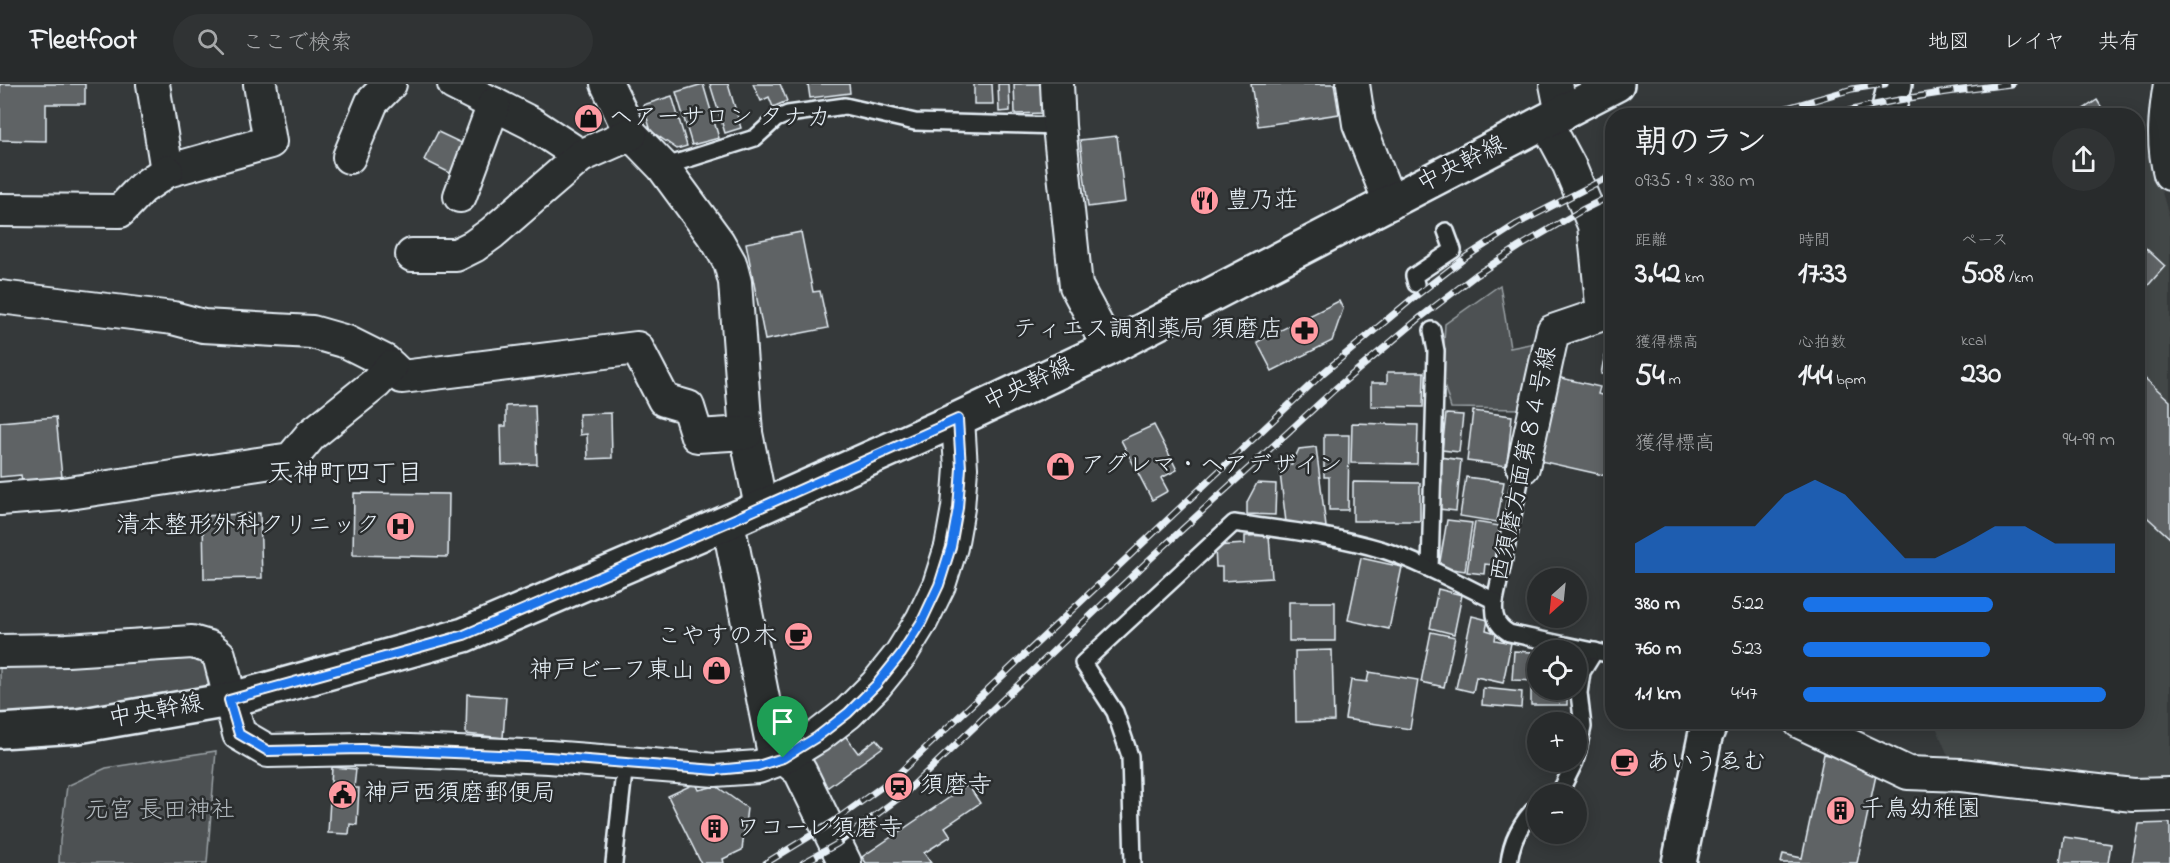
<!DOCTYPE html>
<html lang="ja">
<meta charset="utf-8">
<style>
body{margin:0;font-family:"Indie Flower","Klee One",sans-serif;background:#303334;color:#f1f3f6;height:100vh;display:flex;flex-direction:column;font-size:22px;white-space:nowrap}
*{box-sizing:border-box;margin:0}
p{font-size:20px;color:#a5a7a9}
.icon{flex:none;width:33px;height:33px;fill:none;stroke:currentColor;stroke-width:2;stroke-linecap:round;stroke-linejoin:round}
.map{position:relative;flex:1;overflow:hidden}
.drawer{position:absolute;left:1605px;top:24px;width:540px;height:621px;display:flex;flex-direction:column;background:#282b2c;border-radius:24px;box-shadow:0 3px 15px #0003,0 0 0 2px #444748}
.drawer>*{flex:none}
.needle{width:39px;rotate:207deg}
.fabs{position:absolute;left:1527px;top:484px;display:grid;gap:12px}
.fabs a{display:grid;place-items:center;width:60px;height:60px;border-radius:50%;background:#282b2c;box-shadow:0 3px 15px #0003,0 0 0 2px #444748;font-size:30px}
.pin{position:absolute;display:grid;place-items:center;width:51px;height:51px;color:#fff;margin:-62px -26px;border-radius:50% 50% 50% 0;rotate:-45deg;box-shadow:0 0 6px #0007}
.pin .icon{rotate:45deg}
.round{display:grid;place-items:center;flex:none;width:63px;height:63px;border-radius:32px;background:#303334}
.headline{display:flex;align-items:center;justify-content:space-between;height:102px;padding:0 30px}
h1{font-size:33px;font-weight:800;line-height:45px}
.metrics{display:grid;grid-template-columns:repeat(3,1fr);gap:9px;height:102px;padding:6px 30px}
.metrics div{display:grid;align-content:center}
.metrics b{font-size:30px;font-weight:800}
.metrics small{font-size:16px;font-weight:400}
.metrics p{font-size:16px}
.chart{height:168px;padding:12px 30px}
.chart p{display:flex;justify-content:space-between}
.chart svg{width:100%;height:108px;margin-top:6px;fill:#1a73e8;opacity:.7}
ul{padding:0 30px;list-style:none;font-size:20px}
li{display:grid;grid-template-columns:96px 72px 1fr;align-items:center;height:45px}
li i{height:15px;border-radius:8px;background:#1a73e8}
header{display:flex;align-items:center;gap:36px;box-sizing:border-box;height:84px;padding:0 30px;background:#282b2c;border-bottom:2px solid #444748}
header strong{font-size:28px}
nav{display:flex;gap:33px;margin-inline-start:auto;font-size:21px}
.search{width:420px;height:54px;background:#303334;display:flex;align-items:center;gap:15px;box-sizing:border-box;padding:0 21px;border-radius:33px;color:#a5a7a9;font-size:22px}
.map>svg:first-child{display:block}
.built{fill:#424647}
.green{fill:#4d5152;stroke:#9aa1a5;stroke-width:1.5}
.building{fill:#5f6365;stroke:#e8f1f8;stroke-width:1.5}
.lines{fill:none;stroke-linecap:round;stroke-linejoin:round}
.lane-casing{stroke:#e8f1f8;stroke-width:20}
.street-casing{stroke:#e8f1f8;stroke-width:36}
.secondary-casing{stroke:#e8f1f8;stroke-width:38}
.lane{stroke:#2a2d2e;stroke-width:15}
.street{stroke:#2a2d2e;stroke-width:32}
.secondary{stroke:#2a2d2e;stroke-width:33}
.rail-casing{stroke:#e8f1f8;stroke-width:7}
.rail{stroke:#2a2d2e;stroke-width:4.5;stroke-dasharray:14;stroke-linecap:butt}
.route-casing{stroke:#fff;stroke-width:12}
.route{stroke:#1a73e8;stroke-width:8}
.labels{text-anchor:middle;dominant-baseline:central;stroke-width:5;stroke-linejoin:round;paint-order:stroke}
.poi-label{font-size:24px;fill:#e8f1f8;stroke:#2a2d2e;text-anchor:start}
.street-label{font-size:24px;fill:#e8f1f8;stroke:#2a2d2e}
.park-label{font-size:24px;fill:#b2b9be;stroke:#2a2d2e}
.neighbourhood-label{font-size:26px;fill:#e8f1f8;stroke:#2a2d2e}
</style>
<header>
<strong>Fleetfoot</strong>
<div class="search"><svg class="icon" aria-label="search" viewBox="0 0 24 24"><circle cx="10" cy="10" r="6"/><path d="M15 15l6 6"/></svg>ここで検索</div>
<nav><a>地図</a><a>レイヤ</a><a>共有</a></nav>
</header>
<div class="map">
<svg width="2170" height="779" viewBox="0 0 2170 779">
<rect width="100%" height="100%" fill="#35393a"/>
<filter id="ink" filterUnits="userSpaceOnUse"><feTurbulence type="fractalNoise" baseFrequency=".0167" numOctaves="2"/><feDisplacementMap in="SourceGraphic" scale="12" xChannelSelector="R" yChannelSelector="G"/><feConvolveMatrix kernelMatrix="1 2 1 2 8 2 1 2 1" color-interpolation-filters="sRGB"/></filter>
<g filter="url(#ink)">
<polygon class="built" points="2148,62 2170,135 2170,701 1951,679 1934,638 2138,638 2138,72"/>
<g class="green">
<polygon points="1500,201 1510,264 1540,258 1525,325 1451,324 1442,294 1445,240"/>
<polygon points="219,571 217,605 0,638 0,573"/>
<polygon points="216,667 207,779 59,779 60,757 67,702 106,684"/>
</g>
<g class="building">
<polygon points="0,0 85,0 85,20 46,20 46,57 0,56"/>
<polygon points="703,0 719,54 692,61 676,8"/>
<polygon points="710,0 728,0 741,44 725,49"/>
<polygon points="753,0 780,0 787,17 773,23 769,13 761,17"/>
<polygon points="808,0 849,0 850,9 810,14"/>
<polygon points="974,0 992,0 993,20 974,20"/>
<polygon points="998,0 1009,0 1010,27 999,28"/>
<polygon points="1014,0 1043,0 1044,29 1015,30"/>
<polygon points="1251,0 1334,0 1339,30 1258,42"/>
<polygon points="672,12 687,62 677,65 651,47 643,21"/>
<polygon points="2097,16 2107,32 2073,32"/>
<polygon points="438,48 468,62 454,91 424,76"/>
<polygon points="1117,52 1125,118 1088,123 1080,56"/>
<polygon points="801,148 813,208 820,207 828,244 765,256 746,159"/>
<polygon points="2138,157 2165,182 2138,213"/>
<polygon points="1339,217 1343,225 1332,257 1272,287 1257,258"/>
<polygon points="1611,237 1612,237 1612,292 1601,290"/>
<polygon points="1387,288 1424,288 1423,323 1371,322 1371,299 1387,299"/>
<polygon points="2138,288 2170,317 2170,454 2138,425"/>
<polygon points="1553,292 1600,303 1598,310 1612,314 1612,393 1536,376"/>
<polygon points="535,321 537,380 502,381 501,342 506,342 506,322"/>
<polygon points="1473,327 1512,332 1507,382 1467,377"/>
<polygon points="611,329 612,374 588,375 587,350 580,351 579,330"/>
<polygon points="1446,330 1463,331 1459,368 1442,366"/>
<polygon points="56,333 62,393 22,397 21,391 0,393 0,338"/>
<polygon points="1352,339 1418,341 1417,380 1351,379"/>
<polygon points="1154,341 1177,386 1161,394 1168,407 1152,416 1121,356"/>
<polygon points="1324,351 1349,351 1348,426 1329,426 1329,393 1324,393"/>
<polygon points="1316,363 1326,443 1286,438 1279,381 1292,380 1299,365"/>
<polygon points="1440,373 1461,376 1456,427 1439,425 1442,396 1438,396"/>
<polygon points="1466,393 1504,398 1497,438 1460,432"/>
<polygon points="1353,398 1420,399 1420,437 1353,437"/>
<polygon points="1257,399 1276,400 1275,431 1247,430 1247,418"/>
<polygon points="354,409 449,410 448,473 353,471"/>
<polygon points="260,429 262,494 204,495 203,432"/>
<polygon points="1447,436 1472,439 1465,487 1439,483"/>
<polygon points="1475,438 1500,442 1493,481 1485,480 1484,490 1467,488"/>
<polygon points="1269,451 1272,494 1222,497 1222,483 1216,483 1215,462 1245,460 1245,452"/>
<polygon points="1361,474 1402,483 1389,545 1348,536"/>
<polygon points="1438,505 1462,511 1454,550 1430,544"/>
<rect x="1289" y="518" width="46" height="39"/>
<polygon points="1472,532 1488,536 1486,546 1496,549 1495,556 1511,559 1503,599 1476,593 1473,608 1456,604"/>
<polygon points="1431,548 1455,553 1444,603 1421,598"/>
<polygon points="1332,566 1334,637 1296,638 1295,567"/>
<polygon points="1514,567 1532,568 1531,578 1538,578 1538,597 1512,596"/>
<polygon points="1369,588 1418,596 1410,645 1345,635 1351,596 1367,598"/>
<polygon points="1483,604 1522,608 1521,624 1482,621"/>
<polygon points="1531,604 1538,604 1538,606 1567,606 1567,621 1531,621"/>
<polygon points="467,610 506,613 503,654 466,650"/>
<polygon points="844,650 858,669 876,655 883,663 824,706 805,678"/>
<polygon points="1824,670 1878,682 1857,779 1781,779 1783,770 1802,774"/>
<polygon points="332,683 356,685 354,704 359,704 357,741 350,740 349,750 328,749"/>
<polygon points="696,699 699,706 716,702 747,724 742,766 723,775 724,779 701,779 668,712"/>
<polygon points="968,701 980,719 945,743 951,752 924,769 931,779 866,779 862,773"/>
<polygon points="2170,739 2170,779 2132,779 2139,740"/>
<polygon points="2064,753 2111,760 2108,779 2060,779"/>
</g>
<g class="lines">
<defs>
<g id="lane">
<polyline points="663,83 755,54 776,35 788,30 845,22 915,38 1059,42"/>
<polyline points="1416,200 1414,192 1453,166 1446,147"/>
<polyline points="1430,485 1436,267 1432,246"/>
<polyline points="1495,517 1523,383"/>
<polyline points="1576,674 1583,643 1579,609 1582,588 1595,567"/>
<polyline points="1555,711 1560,708 1575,678"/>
<polyline points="614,779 625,679"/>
<path d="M1133,779L1130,672L1115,628L1083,579L1234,439C1284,446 1334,451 1383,466C1422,479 1458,499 1495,517C1493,532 1496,541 1509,549L1612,571"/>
<path d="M1509,779C1511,757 1522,737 1538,721"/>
</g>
<g id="street">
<polyline points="153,0 167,87 270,58 260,0"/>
<polyline points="454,0 531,39 581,72"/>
<polyline points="607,0 631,50 663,83 718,158 730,179 735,198 746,349 761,423"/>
<polyline points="1057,0 1059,42 1076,202 1109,264"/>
<polyline points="1353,0 1359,40 1390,119"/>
<polyline points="1556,0 1562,30"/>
<path d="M2170,0C2165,30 2162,60 2170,90"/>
<polyline points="349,73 372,18 390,0"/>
<polyline points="460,112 494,20"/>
<polyline points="0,126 120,127 142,104 167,87"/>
<polyline points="412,171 456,171 474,162 492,149 581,72 631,50"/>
<polyline points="0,213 173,234 203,242 312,248 347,258 385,277 402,293 637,264 664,316 688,323 697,352 746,349"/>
<polyline points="1523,383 1553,247 1603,230 1594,141 1569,81 1546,38"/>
<polyline points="0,415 63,410 291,375 311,351 376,299 391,283"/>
<polyline points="728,438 773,665 800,687 845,779"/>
<polyline points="0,567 67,566 192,558 209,563 219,571 239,650 268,667 362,665 549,673 715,686 758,683 783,674 817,653 848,629 876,601 901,570 922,536 939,501 951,463 958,424 961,384 958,335"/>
<polyline points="1800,638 1908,689 1961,691 2133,711 2170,710"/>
</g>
<g id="secondary">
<polyline points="1887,32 1895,0"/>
<polyline points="0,647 78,642 229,616 464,551 728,438 958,335 1109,264 1617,0"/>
<polyline points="1679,779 1705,653 1711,638"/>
</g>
</defs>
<use href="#lane" class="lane-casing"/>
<use href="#street" class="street-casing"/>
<use href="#secondary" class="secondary-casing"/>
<use href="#lane" class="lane"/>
<use href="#street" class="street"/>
<use href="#secondary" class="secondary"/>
<defs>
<g id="rail">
<polyline points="1760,32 1852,5 1885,0"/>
<path d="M1830,32C1889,15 1951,7 2012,0"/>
<polyline points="766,779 833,738 894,694 1323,289 1412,215 1466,173 1517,140 1612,91"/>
<polyline points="803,779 837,760 904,710 1150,475 1335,305 1421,233 1476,191 1519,163 1582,126 1612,111"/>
</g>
</defs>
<use href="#rail" class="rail-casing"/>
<use href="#rail" class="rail"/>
</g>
</g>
<g class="lines" filter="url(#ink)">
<defs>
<polygon id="route" points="958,335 961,384 958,424 951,463 939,501 922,537 901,570 876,601 848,629 817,653 783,674 758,682 716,686 549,673 362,665 268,667 239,650 229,616 464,551 728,438"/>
</defs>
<use href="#route" class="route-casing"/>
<use href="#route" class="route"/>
</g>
<defs>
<symbol id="shop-disc" viewBox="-11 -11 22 22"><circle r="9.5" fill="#ff9aa2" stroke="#2a2d2e"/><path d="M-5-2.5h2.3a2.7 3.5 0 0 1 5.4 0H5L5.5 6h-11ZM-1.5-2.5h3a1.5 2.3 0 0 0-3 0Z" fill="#111"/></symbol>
<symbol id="restaurant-disc" viewBox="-11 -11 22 22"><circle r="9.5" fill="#ff9aa2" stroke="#2a2d2e"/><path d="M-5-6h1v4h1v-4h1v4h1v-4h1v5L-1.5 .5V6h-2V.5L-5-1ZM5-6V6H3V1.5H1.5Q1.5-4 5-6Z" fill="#111"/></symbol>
<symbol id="pharmacy-disc" viewBox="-11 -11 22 22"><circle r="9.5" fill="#ff9aa2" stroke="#2a2d2e"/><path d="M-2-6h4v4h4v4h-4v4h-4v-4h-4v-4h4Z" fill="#111"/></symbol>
<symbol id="hospital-disc" viewBox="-11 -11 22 22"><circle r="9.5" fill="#ff9aa2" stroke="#2a2d2e"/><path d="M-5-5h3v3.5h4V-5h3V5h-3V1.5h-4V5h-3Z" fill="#111"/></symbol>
<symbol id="cafe-disc" viewBox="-11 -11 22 22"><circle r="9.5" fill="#ff9aa2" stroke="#2a2d2e"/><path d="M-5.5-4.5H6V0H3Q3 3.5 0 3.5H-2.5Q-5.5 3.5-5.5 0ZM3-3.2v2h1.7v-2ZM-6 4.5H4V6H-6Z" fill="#111"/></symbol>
<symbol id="station-disc" viewBox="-11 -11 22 22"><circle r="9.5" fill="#ff9aa2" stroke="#2a2d2e"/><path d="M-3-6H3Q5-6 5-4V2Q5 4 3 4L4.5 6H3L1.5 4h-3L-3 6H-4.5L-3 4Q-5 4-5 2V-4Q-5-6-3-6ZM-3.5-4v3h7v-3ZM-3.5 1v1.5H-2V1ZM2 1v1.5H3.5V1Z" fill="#111"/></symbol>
<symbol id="civic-disc" viewBox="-11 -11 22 22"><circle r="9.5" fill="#ff9aa2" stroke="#2a2d2e"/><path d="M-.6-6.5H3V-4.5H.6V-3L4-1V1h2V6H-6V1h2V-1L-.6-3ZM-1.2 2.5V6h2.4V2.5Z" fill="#111"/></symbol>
<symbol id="building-disc" viewBox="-11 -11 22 22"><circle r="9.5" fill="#ff9aa2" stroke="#2a2d2e"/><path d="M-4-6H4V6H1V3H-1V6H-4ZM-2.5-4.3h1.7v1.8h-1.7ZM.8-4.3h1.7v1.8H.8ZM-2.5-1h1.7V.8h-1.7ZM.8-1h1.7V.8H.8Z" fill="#111"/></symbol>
</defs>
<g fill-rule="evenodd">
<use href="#shop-disc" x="572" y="18" width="33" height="33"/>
<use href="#restaurant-disc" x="1188" y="100" width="33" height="33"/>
<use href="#pharmacy-disc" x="1288" y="230" width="33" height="33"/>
<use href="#shop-disc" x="1044" y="366" width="33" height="33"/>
<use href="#hospital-disc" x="384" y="426" width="33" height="33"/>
<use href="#cafe-disc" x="782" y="536" width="33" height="33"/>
<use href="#shop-disc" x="700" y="570" width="33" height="33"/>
<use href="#cafe-disc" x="1608" y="662" width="33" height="33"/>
<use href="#station-disc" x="882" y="686" width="33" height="33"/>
<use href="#civic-disc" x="326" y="694" width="33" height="33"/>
<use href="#building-disc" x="1824" y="710" width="33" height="33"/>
<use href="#building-disc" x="698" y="728" width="33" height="33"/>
</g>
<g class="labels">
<g class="poi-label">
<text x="609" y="34">ヘアーサロン タナカ</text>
<text x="1226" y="117">豊乃荘</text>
<text x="1283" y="246" text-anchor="end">ティエス調剤薬局 須磨店</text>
<text x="1081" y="382">アグレマ・ヘアデザイン</text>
<text x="380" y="442" text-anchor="end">清本整形外科クリニック</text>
<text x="777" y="553" text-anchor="end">こやすの木</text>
<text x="695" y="587" text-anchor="end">神戸ビーフ東山</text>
<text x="1646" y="679">あいうゑむ</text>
<text x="920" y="702">須磨寺</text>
<text x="364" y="710">神戸西須磨郵便局</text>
<text x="1861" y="726">千鳥幼稚園</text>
<text x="736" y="745">ワコーレ須磨寺</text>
</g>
<g class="street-label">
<text transform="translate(1462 81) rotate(-27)">中央幹線</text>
<text transform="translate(1029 301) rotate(-25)">中央幹線</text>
<text transform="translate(1525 380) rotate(-78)">西須磨方面第８４号線</text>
<text transform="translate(156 628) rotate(-10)">中央幹線</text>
</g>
<g class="park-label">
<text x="160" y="727">元宮 長田神社</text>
</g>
<g class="neighbourhood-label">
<text x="345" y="391">天神町四丁目</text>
</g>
</g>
</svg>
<div class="fabs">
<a><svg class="needle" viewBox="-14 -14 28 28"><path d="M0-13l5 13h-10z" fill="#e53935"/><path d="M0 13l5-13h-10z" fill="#a5a7a9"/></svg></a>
<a><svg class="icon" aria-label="locate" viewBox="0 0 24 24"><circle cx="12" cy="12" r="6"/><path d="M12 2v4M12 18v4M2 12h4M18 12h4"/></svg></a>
<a>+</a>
<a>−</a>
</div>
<div class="pin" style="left:783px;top:674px;background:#1e9e55"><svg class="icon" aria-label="arrive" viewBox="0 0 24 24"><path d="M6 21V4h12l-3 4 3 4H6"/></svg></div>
<section class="drawer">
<div class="headline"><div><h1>朝のラン</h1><p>09:35 · 9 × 380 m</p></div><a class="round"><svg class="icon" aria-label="share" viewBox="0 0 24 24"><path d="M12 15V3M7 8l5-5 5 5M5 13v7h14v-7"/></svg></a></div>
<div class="metrics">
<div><p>距離</p><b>3.42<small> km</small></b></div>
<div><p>時間</p><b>17:33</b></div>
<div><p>ペース</p><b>5:08<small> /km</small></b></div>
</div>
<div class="metrics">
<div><p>獲得標高</p><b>54<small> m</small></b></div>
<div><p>心拍数</p><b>144<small> bpm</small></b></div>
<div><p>kcal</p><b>230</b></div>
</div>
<div class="chart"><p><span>獲得標高</span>94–99 m</p>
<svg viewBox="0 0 160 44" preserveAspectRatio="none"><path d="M0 44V32L10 25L20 25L30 25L40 25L50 12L60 6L70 12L80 25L90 38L100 38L110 32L120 25L130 25L140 32L150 32L160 32V44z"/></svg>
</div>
<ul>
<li><b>380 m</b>5:22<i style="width:61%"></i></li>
<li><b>760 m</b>5:23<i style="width:60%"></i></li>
<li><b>1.1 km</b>4:47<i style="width:97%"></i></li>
</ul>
</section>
</div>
